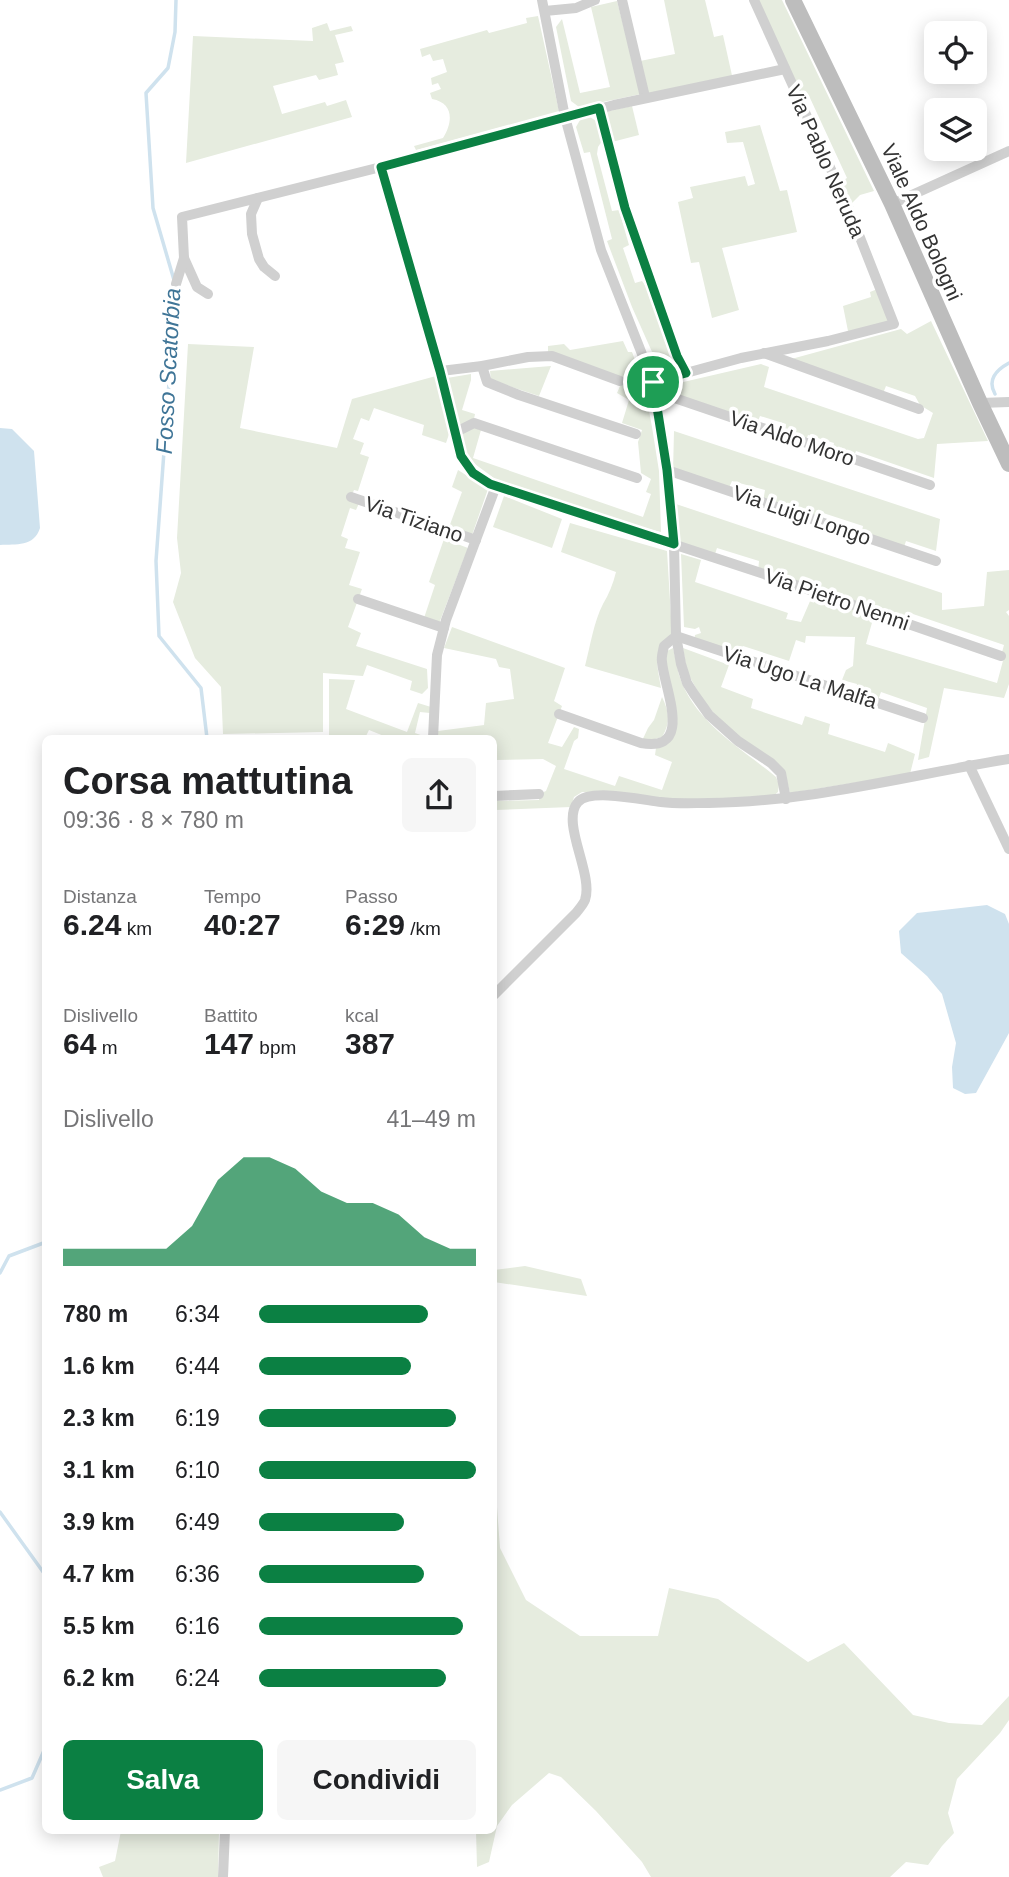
<!DOCTYPE html>
<html lang="it">
<meta charset="utf-8">
<style>
body{margin:0;font-family:Arial,sans-serif;background:#f6f6f6;color:#202124;height:100vh;display:flex;flex-direction:column;font-size:26px;white-space:nowrap}
*{box-sizing:border-box;margin:0}
p{font-size:23px;color:#757577}
.icon{flex:none;width:38px;height:38px;fill:none;stroke:currentColor;stroke-width:2;stroke-linecap:round;stroke-linejoin:round}
.map{position:relative;flex:1;overflow:hidden}
.panel{position:absolute;left:42px;top:735px;width:455px;height:1099px;display:flex;flex-direction:column;background:#fff;border-radius:10px;box-shadow:0 4px 18px #0003}
.panel>*{flex:none}
.tools{position:absolute;left:924px;top:21px;display:grid;gap:14px}
.tools a{display:grid;place-items:center;width:63px;height:63px;border-radius:10px;background:#fff;box-shadow:0 4px 18px #0003;font-size:35px}
.pin{position:absolute;display:grid;place-items:center;width:60px;height:60px;color:#fff;margin:-30px;border:4px solid #fff;border-radius:50%;box-shadow:0 2px 7px #0007}
.round{display:grid;place-items:center;flex:none;width:74px;height:74px;border-radius:10px;background:#f6f6f6}
.overview{display:flex;align-items:center;justify-content:space-between;height:119px;padding:0 21px}
h1{font-size:38px;font-weight:600;line-height:52px}
.metrics{display:grid;grid-template-columns:repeat(3,1fr);gap:10px;height:119px;padding:7px 21px}
.metrics div{display:grid;align-content:center}
.metrics b{font-size:30px;font-weight:600}
.metrics small{font-size:19px;font-weight:400}
.metrics p{font-size:19px}
.chart{height:196px;padding:14px 21px}
.chart p{display:flex;justify-content:space-between}
.chart svg{width:100%;height:126px;margin-top:7px;fill:#0b8043;opacity:.7}
.primary-button{display:flex;gap:14px;margin-top:auto;padding:14px 21px}
.primary-button a{flex:1;height:80px;border-radius:10px;background:#0b8043;color:#fff;font-size:28px;font-weight:600;line-height:80px;text-align:center}
.primary-button a+a{background:#f6f6f6;color:#202124}
ul{padding:0 21px;list-style:none;font-size:23px}
li{display:grid;grid-template-columns:112px 84px 1fr;align-items:center;height:52px}
li i{height:18px;border-radius:9px;background:#0b8043}
.map>svg:first-child{display:block}
.green{fill:#e6ecdf;fill-rule:evenodd}
.water{fill:#cfe2ee}
.lines{fill:none;stroke-linecap:round;stroke-linejoin:round}
.stream{stroke:#cfe2ee;stroke-width:3.5}
.street{stroke:#d0d0d0;stroke-width:10}
.secondary{stroke:#bdbdbd;stroke-width:16}
.route-casing{stroke:#fff;stroke-width:14}
.route{stroke:#0b8043;stroke-width:9}
.labels{text-anchor:middle;dominant-baseline:central;stroke-width:7;stroke-linejoin:round;paint-order:stroke}
.street-label{font-size:21px;fill:#333;stroke:#fff}
.water-label{font-size:23px;font-style:italic;fill:#3f7597;stroke:#fff}
</style>
<div class="map">
<svg width="1009" height="1877" viewBox="0 0 1009 1877">
<rect width="100%" height="100%" fill="#fff"/>
<g class="green">
<polygon points="664,0 705,0 714,37 723,35 733,80 649,96 640,61 675,54"/>
<polygon points="754,0 782,0 874,191 860,195 848,207 837,184 847,178 810,98 800,101"/>
<polygon points="617,1 641,94 579,107 571,101 556,27 562,19 580,93 610,87 591,7"/>
<path d="M538,16L559,111L416,150L414,146L443,138C453,122 454,103 432,99L430,93L441,89L438,83L432,85L431,78L447,72L443,59L433,61L430,54L422,57L420,49L487,30L489,33L527,23L526,18Z"/>
<polygon points="327,23 330,31 351,26 353,31 335,35 344,62 335,64 338,75 319,80 316,75 273,86 282,114 325,102 327,106 346,100 352,117 186,163 193,36 313,41 312,28"/>
<polygon points="632,106 639,135 608,143 600,113"/>
<polygon points="584,117 590,117 596,121 602,141 598,147 597,154 612,211 619,210 629,245 623,248 635,283 642,281 647,288 674,357 677,370 667,374 661,372 632,307 607,241 612,239 590,152 584,153 576,127 580,120"/>
<polygon points="760,125 780,191 787,190 797,232 722,248 739,310 712,318 699,262 691,263 678,202 693,198 690,187 745,176 748,186 755,184 743,142 727,143 725,132"/>
<polygon points="880,288 894,324 849,336 843,306 871,297 870,292"/>
<polygon points="931,321 988,441 937,444 934,478 856,451 853,459 832,452 834,443 808,435 805,443 784,435 786,424 760,416 756,426 667,396 666,386 761,364 769,367 764,387 918,439 924,438 933,413 920,405 915,396 886,386 882,396 784,361 901,329 907,334"/>
<polygon points="623,341 628,352 632,352 644,384 652,427 659,471 661,532 640,527 498,481 468,459 462,440 462,433 474,427 481,430 473,458 643,517 651,494 646,492 651,479 641,473 638,442 642,430 622,423 629,400 617,393 623,379 548,352 548,346 564,344 570,350"/>
<polygon points="188,344 254,347 240,428 337,448 352,399 436,376 450,431 446,443 422,435 424,425 374,408 369,421 361,418 353,439 364,443 360,454 369,457 358,491 354,490 351,497 360,501 356,510 350,508 341,536 348,539 345,548 360,552 349,585 362,589 348,627 361,633 356,646 427,669 428,688 422,694 410,690 412,681 367,665 363,676 323,673 323,732 223,734 221,687 195,658 173,602 181,573 177,538"/>
<polygon points="551,366 539,396 491,380 490,371"/>
<polygon points="471,374 471,380 462,410 475,414 474,419 459,425 447,378"/>
<polygon points="674,431 940,519 936,551 906,541 903,550 861,536 863,526 817,511 815,520 763,502 765,490 732,481 728,490 673,472"/>
<polygon points="458,470 488,489 471,538 448,530 462,492 452,487"/>
<polygon points="504,496 562,519 552,548 493,527"/>
<path d="M676,504L942,593V610L984,606L987,572L1009,570V610L1006,612L1009,616V684L1004,698L944,688L929,757L918,760L927,708L881,692L877,703L855,696L857,684L842,680L846,670L853,666L855,637L806,636L805,643L796,640L789,661L743,646L738,656L694,642L695,635L701,633L699,627L695,629L684,627L681,554L701,560L695,582L788,613L786,619L801,622L814,592L758,572L759,561L717,548L714,557L680,546ZM875,612L909,624L913,614L1004,645L1001,656L1004,657L997,683L866,644Z"/>
<path d="M570,523L667,551L672,633C652,653 657,663 661,688L585,666C590,647 594,621 603,604C609,594 613,584 616,572L561,552Z"/>
<polygon points="444,539 468,548 438,626 423,621 435,585 429,582"/>
<path d="M452,627L565,668L554,701L562,706L548,743L562,747L574,727L579,729L578,738L574,741L564,769L615,786L619,776L662,790L672,762L655,755L656,748L676,728L666,660L667,651L673,648C675,657 677,666 679,675C694,722 740,747 776,777L779,784L778,792L772,797L676,800L604,792H582L574,797L571,807L494,810V801L539,800V794L546,791L556,766L543,759L494,760V738H437L438,731L484,725L486,703L514,699L510,669L499,667L496,659L444,648Z"/>
<polygon points="683,648 729,665 721,687 753,699 751,708 802,725 805,716 830,724 828,734 885,752 888,743 915,754 910,774 790,793 785,772 725,727 701,697 687,672"/>
<polygon points="329,679 355,680 346,709 407,732 418,703 431,707 430,713 420,712 415,733 429,738 389,738 369,730 365,738 329,738"/>
<path d="M662,697C669,711 671,723 662,737L641,743L648,728L654,720Z"/>
<polygon points="525,1266 581,1279 587,1296 494,1282 494,1270"/>
<polygon points="494,1489 496,1493 500,1548 526,1600 580,1636 658,1636 669,1588 718,1599 808,1662 844,1643 913,1715 949,1723 982,1725 1009,1696 1009,1720 1000,1733 957,1779 948,1813 954,1833 942,1846 928,1865 906,1862 890,1877 651,1877 642,1862 596,1811 561,1777 549,1773 512,1805 497,1826 489,1862 477,1867 476,1831 494,1830"/>
<polygon points="121,1831 219,1831 218,1877 103,1877 99,1867 115,1861"/>
</g>
<g class="water">
<path d="M0,428L12,429L34,451L40,528C34,547 16,544 0,545Z"/>
<polygon points="987,905 1005,914 1009,924 1009,1033 976,1093 965,1094 953,1088 952,1067 956,1043 942,994 927,976 901,953 899,931 917,913"/>
</g>
<g class="lines">
<g class="stream">
<polyline points="174,280 153,208 146,93 168,68 175,32 176,0"/>
<polyline points="176,287 156,561 159,636 201,688 207,738"/>
<path d="M995,394C987,380 996,370 1009,363"/>
<polyline points="0,1273 9,1256 46,1242"/>
<polyline points="0,1512 46,1576"/>
<polyline points="0,1790 32,1778 46,1746"/>
</g>
<g class="street">
<polyline points="542,0 565,117 601,250 653,382 667,470 674,544 676,636 681,664 687,683 694,694 709,715 738,741 771,763 781,773 786,799"/>
<polyline points="622,0 645,97"/>
<polyline points="545,11 576,8 595,0"/>
<polyline points="785,69 614,105 381,167 441,371 461,456 473,473 490,484 758,572 1001,656"/>
<polyline points="599,108 625,208 677,356 686,373"/>
<polyline points="258,198 251,214 252,234 259,259 264,267 275,276"/>
<polyline points="892,204 1009,151"/>
<polyline points="184,258 197,287 208,294"/>
<polyline points="176,284 184,258 182,217 381,167"/>
<polyline points="764,353 919,409"/>
<polyline points="482,366 487,382 519,395 636,434"/>
<polyline points="441,371 482,366 528,357 552,356 620,381"/>
<polyline points="653,382 741,358 828,341 894,324 848,207 754,0"/>
<polyline points="654,391 930,485"/>
<polyline points="980,403 1009,402"/>
<polyline points="456,432 474,423 637,478"/>
<polyline points="667,470 936,561"/>
<polyline points="351,497 476,540"/>
<polyline points="358,599 444,628"/>
<polyline points="676,636 923,718"/>
<path d="M559,714L641,743C695,753 664,688 662,662C661,657 663,651 664,646L676,636"/>
<polyline points="433,738 437,655 446,620 496,486"/>
<polyline points="969,765 1009,849"/>
<polyline points="494,796 539,794"/>
<path d="M494,995L576,913C579,909 583,905 585,900C594,874 560,822 578,802C590,788 643,800 661,802C677,804 693,803 709,803C811,802 909,775 1009,759"/>
<polyline points="223,1877 225,1830"/>
</g>
<polyline class="secondary" points="793,0 892,204 980,403 1009,464"/>
</g>
<g class="lines">
<defs>
<polygon id="route" points="599,108 625,208 677,356 686,373 653,382 667,470 674,544 490,484 473,473 461,456 440,371 381,167"/>
</defs>
<use href="#route" class="route-casing"/>
<use href="#route" class="route"/>
</g>
<g class="labels">
<g class="street-label">
<text transform="translate(826 161) rotate(66)">Via Pablo Neruda</text>
<text transform="translate(922 222) rotate(66)">Viale Aldo Bologni</text>
<text transform="translate(792 438) rotate(19)">Via Aldo Moro</text>
<text transform="translate(802 515) rotate(19)">Via Luigi Longo</text>
<text transform="translate(414 519) rotate(19)">Via Tiziano</text>
<text transform="translate(837 599) rotate(19)">Via Pietro Nenni</text>
<text transform="translate(800 677) rotate(18)">Via Ugo La Malfa</text>
</g>
<g class="water-label">
<text transform="translate(168 371) rotate(-87)">Fosso Scatorbia</text>
</g>
</g>
</svg>
<div class="tools">
<a><svg class="icon" aria-label="locate" viewBox="0 0 24 24"><circle cx="12" cy="12" r="6"/><path d="M12 2v4M12 18v4M2 12h4M18 12h4"/></svg></a>
<a><svg class="icon" aria-label="layers" viewBox="0 0 24 24"><path d="M12 4l9 5-9 5-9-5zM3 14l9 5 9-5"/></svg></a>
</div>
<div class="pin" style="left:653px;top:382px;background:#1e9e55"><svg class="icon" aria-label="arrive" viewBox="0 0 24 24"><path d="M6 21V4h12l-3 4 3 4H6"/></svg></div>
<section class="panel">
<div class="overview"><div><h1>Corsa mattutina</h1><p>09:36 · 8 × 780 m</p></div><a class="round"><svg class="icon" aria-label="share" viewBox="0 0 24 24"><path d="M12 15V3M7 8l5-5 5 5M5 13v7h14v-7"/></svg></a></div>
<div class="metrics">
<div><p>Distanza</p><b>6.24<small> km</small></b></div>
<div><p>Tempo</p><b>40:27</b></div>
<div><p>Passo</p><b>6:29<small> /km</small></b></div>
</div>
<div class="metrics">
<div><p>Dislivello</p><b>64<small> m</small></b></div>
<div><p>Battito</p><b>147<small> bpm</small></b></div>
<div><p>kcal</p><b>387</b></div>
</div>
<div class="chart"><p><span>Dislivello</span>41–49 m</p>
<svg viewBox="0 0 160 44" preserveAspectRatio="none"><path d="M0 44V38L10 38L20 38L30 38L40 38L50 30L60 14L70 6L80 6L90 10L100 18L110 22L120 22L130 26L140 34L150 38L160 38V44z"/></svg>
</div>
<ul>
<li><b>780 m</b>6:34<i style="width:78%"></i></li>
<li><b>1.6 km</b>6:44<i style="width:70%"></i></li>
<li><b>2.3 km</b>6:19<i style="width:91%"></i></li>
<li><b>3.1 km</b>6:10<i style="width:100%"></i></li>
<li><b>3.9 km</b>6:49<i style="width:67%"></i></li>
<li><b>4.7 km</b>6:36<i style="width:76%"></i></li>
<li><b>5.5 km</b>6:16<i style="width:94%"></i></li>
<li><b>6.2 km</b>6:24<i style="width:86%"></i></li>
</ul>
<div class="primary-button"><a>Salva</a><a>Condividi</a></div>
</section>
</div>
